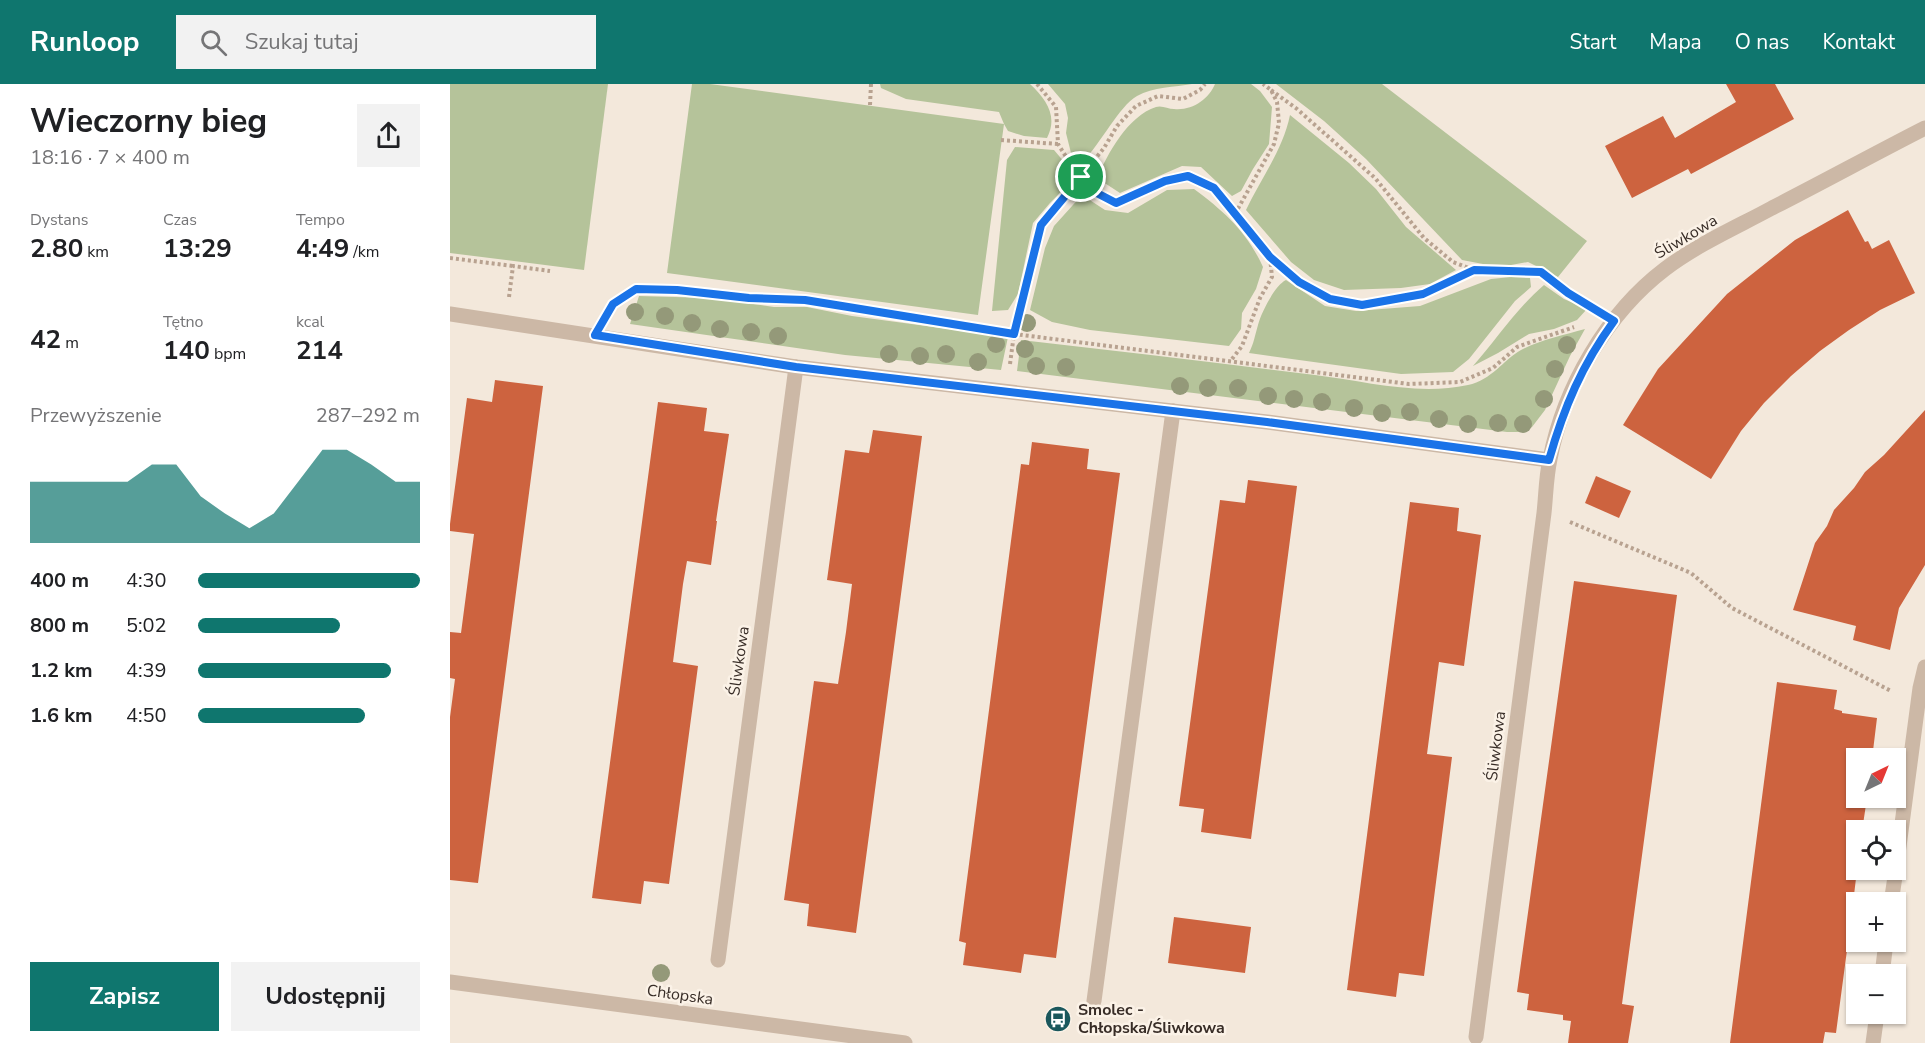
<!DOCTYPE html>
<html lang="pl">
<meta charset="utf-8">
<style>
body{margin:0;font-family:"Nunito Sans",sans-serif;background:#f2f2f2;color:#202124;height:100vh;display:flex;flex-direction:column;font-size:22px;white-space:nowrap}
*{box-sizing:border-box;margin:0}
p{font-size:20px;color:#757577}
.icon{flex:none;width:33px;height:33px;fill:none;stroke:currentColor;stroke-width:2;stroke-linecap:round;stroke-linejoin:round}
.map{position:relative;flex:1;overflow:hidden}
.side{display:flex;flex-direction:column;background:#fff;width:450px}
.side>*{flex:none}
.needle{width:39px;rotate:43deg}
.fabs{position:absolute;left:1396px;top:664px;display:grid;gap:12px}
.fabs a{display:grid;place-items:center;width:60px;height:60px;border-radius:0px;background:#fff;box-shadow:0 2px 4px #0004;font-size:30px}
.pin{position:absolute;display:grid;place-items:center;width:51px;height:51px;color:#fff;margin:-26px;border:3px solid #fff;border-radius:50%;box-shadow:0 2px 6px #0007}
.round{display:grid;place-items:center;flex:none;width:63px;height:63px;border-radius:0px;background:#f2f2f2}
.headline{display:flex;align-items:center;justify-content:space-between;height:102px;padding:0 30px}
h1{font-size:33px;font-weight:700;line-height:45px}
.metrics{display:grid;grid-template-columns:repeat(3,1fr);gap:9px;height:102px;padding:6px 30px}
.metrics div{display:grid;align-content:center}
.metrics b{font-size:26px;font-weight:700}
.metrics small{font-size:16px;font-weight:400}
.metrics p{font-size:16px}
.chart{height:168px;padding:12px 30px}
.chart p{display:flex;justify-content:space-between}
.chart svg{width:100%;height:108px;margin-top:6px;fill:#0f766e;opacity:.7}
.action{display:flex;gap:12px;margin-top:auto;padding:12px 30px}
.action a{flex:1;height:69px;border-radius:0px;background:#0f766e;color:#fff;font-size:24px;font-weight:700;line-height:69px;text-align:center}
.action a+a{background:#f2f2f2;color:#202124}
ul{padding:0 30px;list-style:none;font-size:20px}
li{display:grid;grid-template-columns:96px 72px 1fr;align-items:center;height:45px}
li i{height:15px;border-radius:8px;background:#0f766e}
header{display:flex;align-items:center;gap:36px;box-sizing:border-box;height:84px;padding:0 30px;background:#0f766e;color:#fff}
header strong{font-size:28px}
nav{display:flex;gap:33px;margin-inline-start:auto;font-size:21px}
.search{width:420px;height:54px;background:#f2f2f2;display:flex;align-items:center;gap:15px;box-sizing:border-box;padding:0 21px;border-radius:0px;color:#757577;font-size:22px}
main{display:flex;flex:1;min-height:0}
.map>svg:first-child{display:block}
.green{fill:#b5c39a}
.building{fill:#cd633f}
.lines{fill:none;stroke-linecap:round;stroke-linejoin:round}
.path{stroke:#b8a290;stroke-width:4;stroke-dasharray:3 3;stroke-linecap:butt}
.minor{stroke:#ccb8a6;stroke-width:15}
.tree{fill:#949979}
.route-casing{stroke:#fff;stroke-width:12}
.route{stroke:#1a73e8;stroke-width:8}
.labels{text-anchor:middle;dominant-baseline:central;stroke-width:5;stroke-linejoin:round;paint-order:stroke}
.street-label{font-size:16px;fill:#382d27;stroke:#fbf2e7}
.poi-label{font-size:16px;font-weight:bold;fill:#382d27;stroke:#fbf2e7;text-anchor:start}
</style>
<header>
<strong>Runloop</strong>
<div class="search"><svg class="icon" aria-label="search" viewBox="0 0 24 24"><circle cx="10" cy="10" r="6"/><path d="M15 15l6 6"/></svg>Szukaj tutaj</div>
<nav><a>Start</a><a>Mapa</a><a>O nas</a><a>Kontakt</a></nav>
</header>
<main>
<section class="side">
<div class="headline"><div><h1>Wieczorny bieg</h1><p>18:16 · 7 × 400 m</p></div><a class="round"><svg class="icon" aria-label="share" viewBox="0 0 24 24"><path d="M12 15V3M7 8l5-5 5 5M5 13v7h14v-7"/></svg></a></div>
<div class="metrics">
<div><p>Dystans</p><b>2.80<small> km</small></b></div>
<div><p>Czas</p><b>13:29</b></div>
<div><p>Tempo</p><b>4:49<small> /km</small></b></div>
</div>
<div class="metrics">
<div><b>42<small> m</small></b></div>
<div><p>Tętno</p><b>140<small> bpm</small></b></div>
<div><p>kcal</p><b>214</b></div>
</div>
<div class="chart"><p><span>Przewyższenie</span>287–292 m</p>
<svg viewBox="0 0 160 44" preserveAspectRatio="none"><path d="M0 44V19L10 19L20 19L30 19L40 19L50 12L60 12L70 25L80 32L90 38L100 32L110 19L120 6L130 6L140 12L150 19L160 19V44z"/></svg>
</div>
<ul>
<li><b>400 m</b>4:30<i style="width:100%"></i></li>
<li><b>800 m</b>5:02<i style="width:64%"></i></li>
<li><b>1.2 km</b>4:39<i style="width:87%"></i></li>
<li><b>1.6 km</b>4:50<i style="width:75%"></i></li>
</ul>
<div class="action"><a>Zapisz</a><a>Udostępnij</a></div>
</section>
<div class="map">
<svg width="1475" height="959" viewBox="0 0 1475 959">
<rect width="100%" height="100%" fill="#f3e8db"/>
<g class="green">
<polygon points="0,0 158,0 134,186 0,169"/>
<path d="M242,0H260L554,40L549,28L456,15L431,4L430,0H580C597,16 608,33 597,54L574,52L558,47L554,40L528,231L217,189Z"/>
<path d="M598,0H742C725,3 703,3 687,12C669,22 650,61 633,77L621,69L616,49L618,34L615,20Z"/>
<path d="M765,0H801L810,7L822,23L819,60L803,85L791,107L782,112L751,83L732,82L670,109L647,94C658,69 678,32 706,23C712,21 718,25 724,25C742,27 759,15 765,0Z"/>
<polygon points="826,0 932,0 1137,157 1108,193 1078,178 1061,181 1033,180 1012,176 916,75 874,37"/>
<path d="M840,31L899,79L926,105L956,143L1006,186L980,200L951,204L894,206L864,196L841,178L796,126C811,94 833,66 840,31Z"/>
<polygon points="565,63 604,66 615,79 623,96 600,119 583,139 568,210 558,226 542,227 557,76"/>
<path d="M744,105C775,128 797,148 813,183L806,205L792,229L791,245L779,262L640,246L602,238L580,226L595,164L604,142L632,111L655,126L678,129L717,106Z"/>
<path d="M1061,193L1080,194L1081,203L1065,217L1019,275L1003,288L951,290L799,269C804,259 805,251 808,241C811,229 825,201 836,196L875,222L906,227L970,222L1041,195Z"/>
<path d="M1094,201L1114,215L1137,225L1127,236L1104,245L1079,250L1048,269L1023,282C1047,255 1066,225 1094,201Z"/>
<polygon points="189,212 261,214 324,223 357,223 402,232 558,253 551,286 395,271 180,240"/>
<path d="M1135,245L1120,272L1095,326L1082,343L1072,348H1057L567,287L571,256C669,267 767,279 865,291C915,297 967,312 1018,301C1042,296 1053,276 1071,266C1090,256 1114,251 1135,245Z"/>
</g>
<g class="building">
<polygon points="1276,0 1325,0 1344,35 1241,90 1238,85 1182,114 1155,62 1213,32 1225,54 1286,18"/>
<polygon points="1398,126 1415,158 1418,157 1422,165 1439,156 1465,209 1430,226 1399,246 1370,267 1341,292 1314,319 1291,347 1261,395 1173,341 1208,285 1277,210 1345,156"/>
<polygon points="45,296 93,302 28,799 0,796 0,633 5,595 0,594 0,548 11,549 24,450 0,447 0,440 17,314 42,318"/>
<polygon points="208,318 257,324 254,347 279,350 266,437 267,437 261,481 237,477 233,500 223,578 248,582 219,800 194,797 191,820 142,814"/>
<polygon points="1475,326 1475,481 1449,524 1440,566 1403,556 1406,542 1343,526 1365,459 1377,442 1384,426 1404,404 1415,388 1434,371"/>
<polygon points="423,346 472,352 406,849 357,842 359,820 334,816 364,597 388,600 396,548 402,500 377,496 395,366 419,369"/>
<polygon points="582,358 639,365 637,385 670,389 606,874 574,870 571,889 513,881 516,859 509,857 571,380 579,381"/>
<polygon points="1146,392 1181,407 1169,434 1135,419"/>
<polygon points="798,396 847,402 801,755 751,748 754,725 729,722 770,416 795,419"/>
<polygon points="960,418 1009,424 1007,447 1031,451 1014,582 989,578 977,670 1002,673 974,892 949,889 946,913 897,906"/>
<polygon points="1124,497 1227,511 1172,920 1184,922 1178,959 1118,959 1121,937 1113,936 1113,931 1077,926 1079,910 1067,908"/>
<polygon points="1327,598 1387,606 1384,625 1392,627 1392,629 1427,634 1422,675 1407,675 1407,714 1417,714 1412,747 1407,747 1407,786 1401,836 1386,949 1375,948 1373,959 1280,959"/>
<polygon points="724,833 801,843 795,889 718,879"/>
</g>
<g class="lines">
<g class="path">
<polyline points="587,0 606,23 608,60 620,79 643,107 666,119 715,97 738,92 764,104 820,173 849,198 880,215 912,221 973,210 1024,186 1058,186 1091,188 1118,209 1141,222"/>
<polyline points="821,6 847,25 925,94 974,154 1003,178 1024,186"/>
<polyline points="420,21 421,0"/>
<polyline points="551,56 608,60"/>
<polyline points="785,130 824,60 829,39 827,18 821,6 813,0"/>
<polyline points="0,174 63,182"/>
<polyline points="59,213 63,182 100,187"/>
<polyline points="159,227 163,220 186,205 227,206 299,214 355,216 564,250 591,141 654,64 667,42 686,22 708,12 733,15 750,6 755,0"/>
<polyline points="782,275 792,262 810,214 822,193 820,173"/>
<polyline points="560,280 564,250 959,300 1010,298 1043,284 1067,263 1124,243"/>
<polyline points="1120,438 1241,489 1282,524 1441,607"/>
</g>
<g class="minor">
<polyline points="0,230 346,283 817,338 1099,376"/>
<polyline points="1446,785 1470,604 1475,583"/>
<polyline points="1441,819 1446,786"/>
<polyline points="268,876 346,283"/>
<polyline points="1432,891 1436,858"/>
<polyline points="0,898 455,959"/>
<polyline points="644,917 723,327"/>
<path d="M1026,953L1094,429C1096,411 1096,393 1100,375C1114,303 1157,229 1215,185C1248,160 1287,143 1322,124C1373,98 1424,70 1475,44"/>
<polyline points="1423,959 1427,930"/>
</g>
</g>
<g class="tree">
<circle cx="185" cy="228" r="9"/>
<circle cx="215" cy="232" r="9"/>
<circle cx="242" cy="239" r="9"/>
<circle cx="577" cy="239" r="9"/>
<circle cx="270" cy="245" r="9"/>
<circle cx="301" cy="248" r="9"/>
<circle cx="328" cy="252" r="9"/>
<circle cx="546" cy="260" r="9"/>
<circle cx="1117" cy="261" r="9"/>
<circle cx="575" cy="265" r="9"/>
<circle cx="439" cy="270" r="9"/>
<circle cx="496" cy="270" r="9"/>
<circle cx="470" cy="272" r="9"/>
<circle cx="528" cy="278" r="9"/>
<circle cx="586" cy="282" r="9"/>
<circle cx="616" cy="283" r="9"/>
<circle cx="1105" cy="285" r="9"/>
<circle cx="730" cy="302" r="9"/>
<circle cx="758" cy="304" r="9"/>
<circle cx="788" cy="304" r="9"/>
<circle cx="818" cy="312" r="9"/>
<circle cx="844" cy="315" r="9"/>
<circle cx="1094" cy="315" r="9"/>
<circle cx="872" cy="318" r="9"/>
<circle cx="904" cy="324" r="9"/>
<circle cx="960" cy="328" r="9"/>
<circle cx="932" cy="329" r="9"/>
<circle cx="989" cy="335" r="9"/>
<circle cx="1048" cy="339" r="9"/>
<circle cx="1018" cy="340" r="9"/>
<circle cx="1073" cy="340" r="9"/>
<circle cx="211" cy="889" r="9"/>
</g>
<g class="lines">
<defs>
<path id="route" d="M738,92L764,104L820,173L849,198L880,215L912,221L973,210L1024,186L1091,188L1118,209L1164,237C1132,281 1114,323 1099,376L817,338L346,283L145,251L163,220L186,205L227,206L299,214L355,216L564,250L591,141L631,93L643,107L666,119L715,97Z"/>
</defs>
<use href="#route" class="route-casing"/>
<use href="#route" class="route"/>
</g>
<defs>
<symbol id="bus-disc" viewBox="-11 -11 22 22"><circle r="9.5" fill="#1a575c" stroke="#fbf2e7"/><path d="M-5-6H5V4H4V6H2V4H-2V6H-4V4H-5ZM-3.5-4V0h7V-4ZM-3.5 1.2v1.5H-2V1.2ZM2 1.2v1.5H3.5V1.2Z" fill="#fff"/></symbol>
</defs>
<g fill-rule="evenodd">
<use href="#bus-disc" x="593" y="920" width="30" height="30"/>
</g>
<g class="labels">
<g class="street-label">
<text transform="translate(1236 153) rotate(-31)">Śliwkowa</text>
<text transform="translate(289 577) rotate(-82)">Śliwkowa</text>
<text transform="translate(1046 662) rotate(-83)">Śliwkowa</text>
<text transform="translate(230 911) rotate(8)">Chłopska</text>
</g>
<g class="poi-label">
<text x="628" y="926">Smolec -<tspan x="628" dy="18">Chłopska/Śliwkowa</tspan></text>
</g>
</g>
</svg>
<div class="fabs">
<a><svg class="needle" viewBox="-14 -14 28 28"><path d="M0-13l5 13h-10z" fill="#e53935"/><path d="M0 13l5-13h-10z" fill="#757577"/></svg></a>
<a><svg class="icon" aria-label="locate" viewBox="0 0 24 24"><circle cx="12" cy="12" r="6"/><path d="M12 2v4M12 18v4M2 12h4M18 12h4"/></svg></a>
<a>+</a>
<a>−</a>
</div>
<div class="pin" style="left:631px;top:93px;background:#1e9e55"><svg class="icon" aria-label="arrive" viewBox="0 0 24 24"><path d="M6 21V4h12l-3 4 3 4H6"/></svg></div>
</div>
</main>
